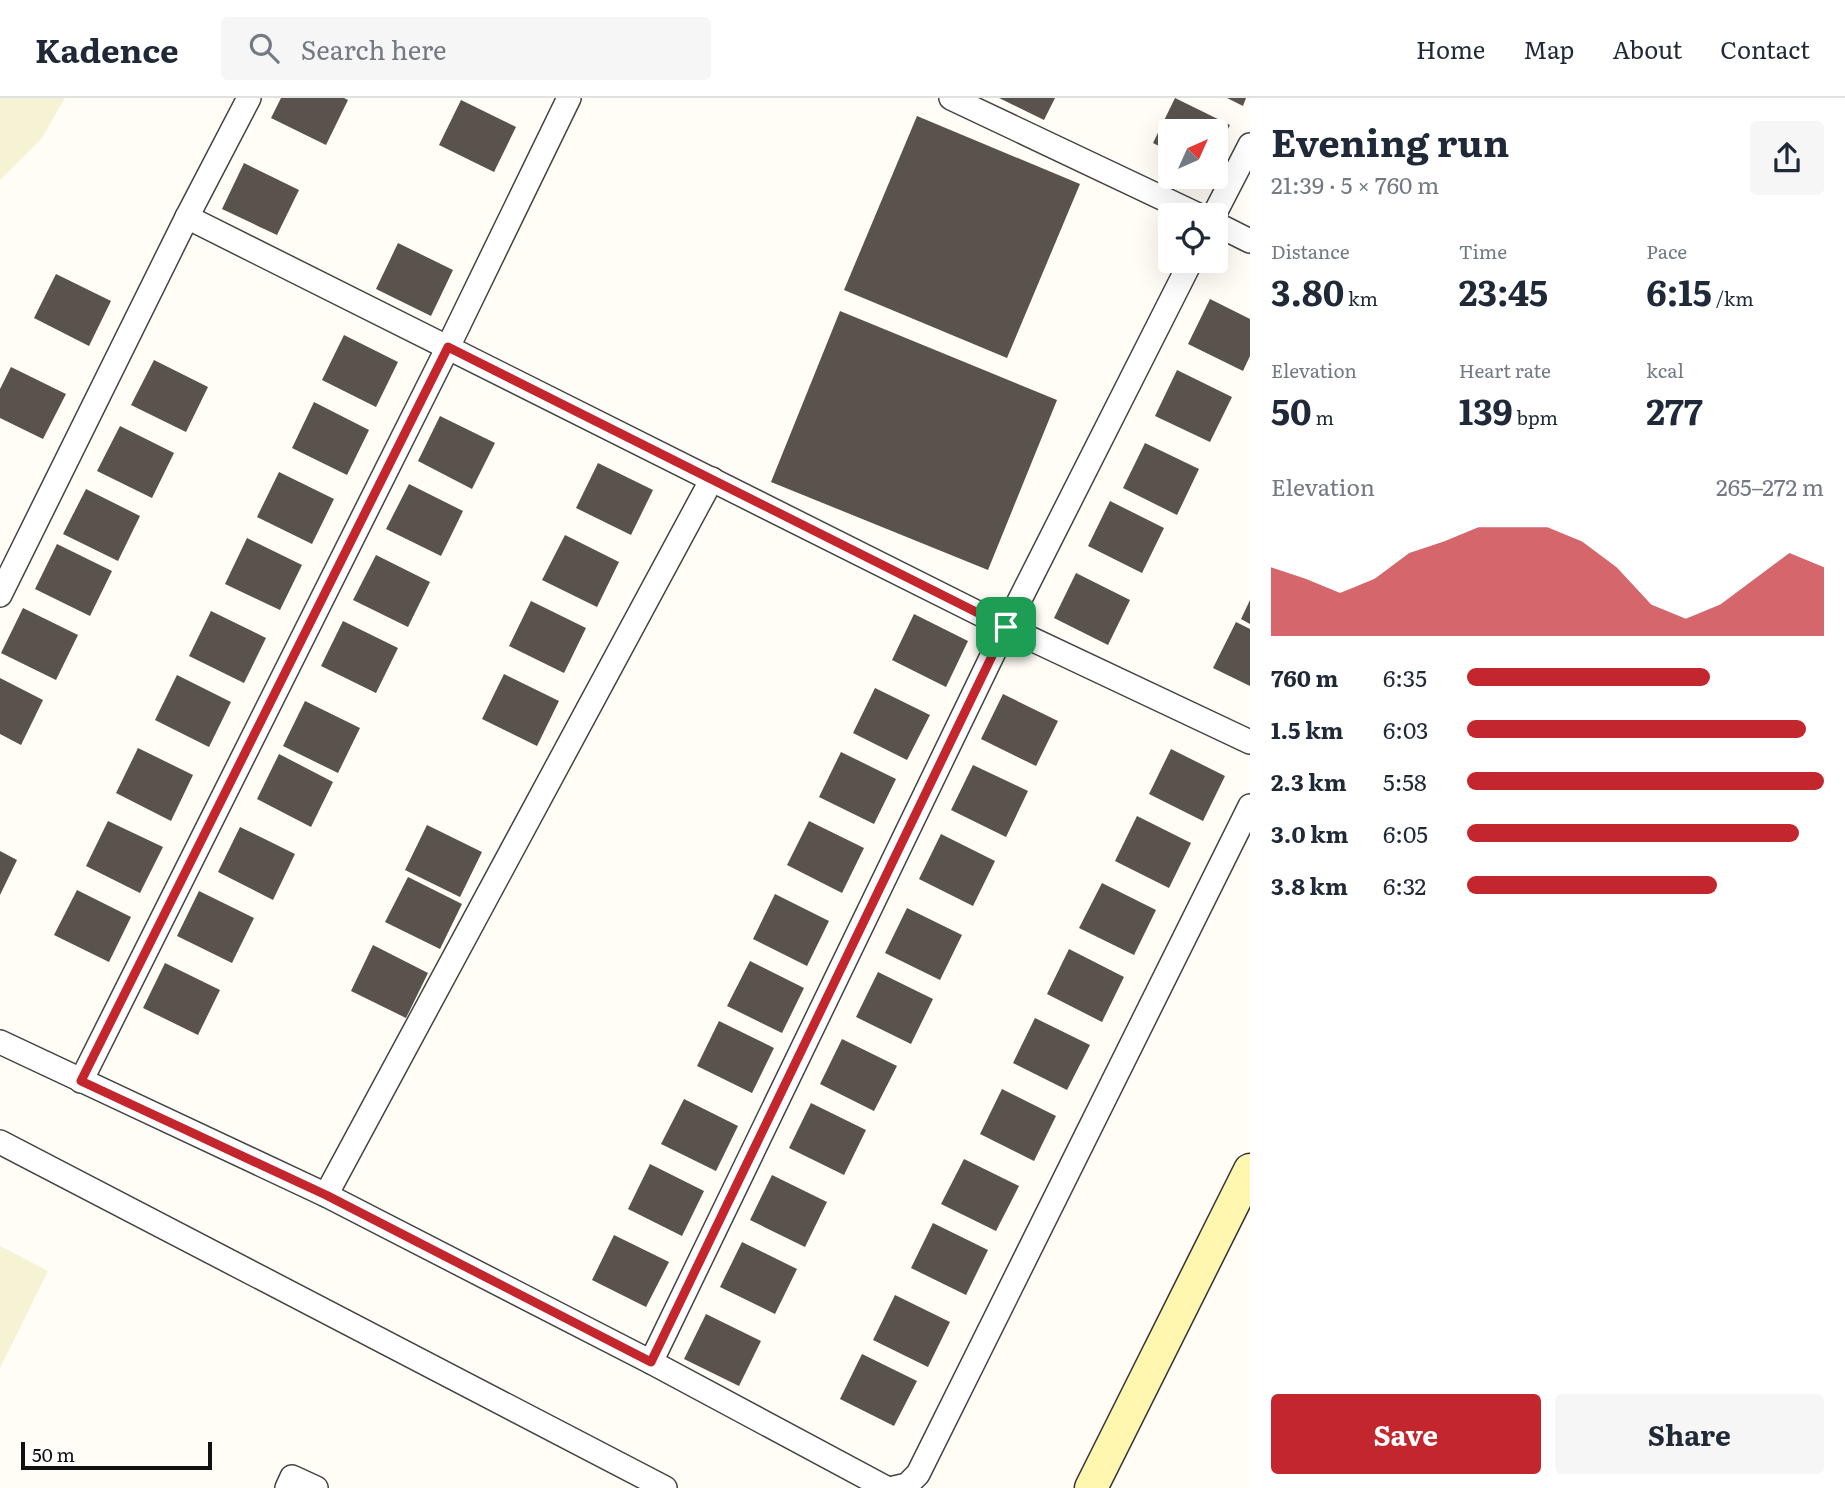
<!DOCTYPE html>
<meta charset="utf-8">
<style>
body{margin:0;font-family:Literata,serif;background:#f6f6f7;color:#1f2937;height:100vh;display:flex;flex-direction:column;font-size:26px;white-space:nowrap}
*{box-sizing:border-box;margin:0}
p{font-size:23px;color:#747a83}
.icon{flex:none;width:38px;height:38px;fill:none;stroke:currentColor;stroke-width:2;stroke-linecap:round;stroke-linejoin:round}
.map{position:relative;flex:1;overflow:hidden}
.details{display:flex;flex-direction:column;background:#fff;width:595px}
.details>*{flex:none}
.needle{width:46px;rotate:45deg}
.buttons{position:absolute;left:1158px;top:21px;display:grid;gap:14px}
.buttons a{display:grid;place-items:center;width:70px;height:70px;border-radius:7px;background:#fff;box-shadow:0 7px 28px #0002;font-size:35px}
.scale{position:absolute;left:21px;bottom:18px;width:191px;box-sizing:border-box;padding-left:7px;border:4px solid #111;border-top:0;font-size:19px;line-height:24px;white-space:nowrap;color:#111;-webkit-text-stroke:5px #fff;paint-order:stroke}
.pin{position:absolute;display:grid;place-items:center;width:60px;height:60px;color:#fff;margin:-30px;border-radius:14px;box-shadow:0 4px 10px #0006}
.round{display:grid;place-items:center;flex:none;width:74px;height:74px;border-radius:7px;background:#f6f6f7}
.overview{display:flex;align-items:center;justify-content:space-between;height:119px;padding:0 21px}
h1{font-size:38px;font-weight:700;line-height:52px}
.metrics{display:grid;grid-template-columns:repeat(3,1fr);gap:10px;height:119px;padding:7px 21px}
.metrics div{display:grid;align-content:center}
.metrics b{font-size:35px;font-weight:700}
.metrics small{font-size:19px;font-weight:400}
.metrics p{font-size:19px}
.chart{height:196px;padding:14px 21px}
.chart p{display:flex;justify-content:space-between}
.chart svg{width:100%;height:126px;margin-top:7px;fill:#c4262e;opacity:.7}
.button{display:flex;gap:14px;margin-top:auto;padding:14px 21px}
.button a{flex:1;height:80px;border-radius:7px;background:#c4262e;color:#fff;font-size:28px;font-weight:700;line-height:80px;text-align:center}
.button a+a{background:#f6f6f7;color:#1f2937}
ul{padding:0 21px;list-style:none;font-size:23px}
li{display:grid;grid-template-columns:112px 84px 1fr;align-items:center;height:52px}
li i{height:18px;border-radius:9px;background:#c4262e}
header{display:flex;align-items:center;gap:42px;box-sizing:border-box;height:98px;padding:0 35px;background:#fff;border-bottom:2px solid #e0e1e3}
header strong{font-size:33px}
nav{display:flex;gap:38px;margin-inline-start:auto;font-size:24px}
.search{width:490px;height:63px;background:#f6f6f7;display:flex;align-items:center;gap:18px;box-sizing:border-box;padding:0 24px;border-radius:7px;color:#747a83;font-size:26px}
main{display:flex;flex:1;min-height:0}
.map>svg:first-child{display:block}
.farmland{fill:#f6f3d4}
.building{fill:#5a524d}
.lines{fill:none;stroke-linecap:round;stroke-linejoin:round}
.street-casing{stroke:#444;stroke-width:26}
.secondary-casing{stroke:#333;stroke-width:35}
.street{stroke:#fff;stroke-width:23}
.secondary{stroke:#fff6b0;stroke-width:32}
.route-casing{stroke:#fff;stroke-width:14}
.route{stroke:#c4262e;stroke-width:9}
</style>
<header>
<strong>Kadence</strong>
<div class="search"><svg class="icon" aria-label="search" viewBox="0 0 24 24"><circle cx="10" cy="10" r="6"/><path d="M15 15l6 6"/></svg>Search here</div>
<nav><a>Home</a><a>Map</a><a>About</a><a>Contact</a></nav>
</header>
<main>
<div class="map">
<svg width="1250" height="1390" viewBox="0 0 1250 1390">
<rect width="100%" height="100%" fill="#fffdf5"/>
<g class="farmland">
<polygon points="0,0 65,0 42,40 0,82"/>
<polygon points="0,1148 48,1173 0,1270"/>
</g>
<g class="building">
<polygon points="281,0 344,0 348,2 326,47 271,20"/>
<polygon points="999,0 1055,0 1044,22"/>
<polygon points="1175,0 1230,27 1216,55 1216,33 1171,33 1171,54 1153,45"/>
<polygon points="1227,0 1246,0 1243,8"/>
<polygon points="461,2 516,29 494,74 439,47"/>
<polygon points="917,18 1080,86 1007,260 844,192"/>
<polygon points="244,65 299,92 277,137 222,111"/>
<polygon points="398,145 453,172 431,218 376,191"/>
<polygon points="56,176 111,203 89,248 34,220"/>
<polygon points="1210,201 1250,221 1250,258 1243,273 1188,246"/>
<polygon points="840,213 1057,302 988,472 771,384"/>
<polygon points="344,237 398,264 376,309 322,282"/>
<polygon points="154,262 208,289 186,334 131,307"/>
<polygon points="11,269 66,296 43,341 0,320 0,291"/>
<polygon points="1177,272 1232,299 1210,344 1155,318"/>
<polygon points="314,304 369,332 347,377 292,350"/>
<polygon points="440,318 495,345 472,391 418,363"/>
<polygon points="120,328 174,355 152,400 97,373"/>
<polygon points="1145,345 1199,371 1177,417 1123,390"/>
<polygon points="598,365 653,392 631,437 576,410"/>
<polygon points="279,374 334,401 312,446 257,419"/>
<polygon points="409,386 463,413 441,458 386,431"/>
<polygon points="86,391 140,418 118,463 63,436"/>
<polygon points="1110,403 1164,430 1142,475 1088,448"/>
<polygon points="565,437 619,464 597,509 542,482"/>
<polygon points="247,440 302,467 280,512 225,486"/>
<polygon points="57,446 112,473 90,518 35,491"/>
<polygon points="376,457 430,484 408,529 353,502"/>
<polygon points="1076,475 1130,502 1108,547 1054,520"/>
<polygon points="1250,502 1250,526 1241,521"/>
<polygon points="531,503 586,530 564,575 509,548"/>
<polygon points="23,510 78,537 56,582 1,555"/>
<polygon points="211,513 266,540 244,585 189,558"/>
<polygon points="914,516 968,543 946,589 892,562"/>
<polygon points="343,523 398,550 376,595 321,568"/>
<polygon points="1236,524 1250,531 1250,588 1213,570"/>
<polygon points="504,576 559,603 537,648 482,621"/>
<polygon points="177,577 231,604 209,649 155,622"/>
<polygon points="0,580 43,602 21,647 0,636"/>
<polygon points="875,590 930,617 907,662 853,635"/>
<polygon points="1003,596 1058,623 1036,668 981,641"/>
<polygon points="305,603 360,630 338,675 283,648"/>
<polygon points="138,650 193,677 171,723 116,695"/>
<polygon points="1171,651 1225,678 1203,723 1149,696"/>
<polygon points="841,654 896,681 874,726 819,699"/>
<polygon points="279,656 333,684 311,729 257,701"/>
<polygon points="973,667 1028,693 1006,739 951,712"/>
<polygon points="1137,718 1191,745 1169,790 1115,763"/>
<polygon points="108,723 163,749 140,795 86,768"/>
<polygon points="809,723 864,750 842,795 787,767"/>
<polygon points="427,727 482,754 460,799 405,772"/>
<polygon points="240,729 295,756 273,802 218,774"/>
<polygon points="941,736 995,763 973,808 919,781"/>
<polygon points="0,753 17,762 0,797"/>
<polygon points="408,779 462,806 440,851 385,824"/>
<polygon points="1102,785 1156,812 1134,857 1079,830"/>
<polygon points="77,792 131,819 109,864 54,837"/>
<polygon points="199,793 254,820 232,865 177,838"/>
<polygon points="775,796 829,823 807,868 753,841"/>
<polygon points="907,810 962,837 940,882 885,855"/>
<polygon points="373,847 428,875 406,920 351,893"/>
<polygon points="1069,851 1124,879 1102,924 1047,896"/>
<polygon points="750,863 804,890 782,935 727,908"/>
<polygon points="165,865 220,892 198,937 143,910"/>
<polygon points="878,874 933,901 911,946 856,919"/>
<polygon points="1035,920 1090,947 1067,992 1013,965"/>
<polygon points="719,923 774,950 752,995 697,968"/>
<polygon points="842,941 897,968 874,1013 820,986"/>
<polygon points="1002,991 1056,1018 1034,1063 980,1036"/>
<polygon points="684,1001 738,1028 716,1073 661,1046"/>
<polygon points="811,1005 866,1032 844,1077 789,1050"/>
<polygon points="964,1061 1019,1088 996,1133 941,1106"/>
<polygon points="650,1066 704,1093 682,1138 628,1111"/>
<polygon points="772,1077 827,1104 805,1149 750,1122"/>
<polygon points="933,1125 988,1152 966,1197 911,1170"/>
<polygon points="614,1137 669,1164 646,1209 592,1182"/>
<polygon points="742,1144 797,1171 775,1216 720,1189"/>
<polygon points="895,1197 950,1224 928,1269 873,1242"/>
<polygon points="706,1216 761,1243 739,1288 684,1261"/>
<polygon points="862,1256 917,1283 894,1328 840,1301"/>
</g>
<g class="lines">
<defs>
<g id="street">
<polyline points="951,0 1198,117"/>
<polyline points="1214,117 1250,47"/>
<polyline points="187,119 1006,529 1250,644"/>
<polyline points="1216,126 1250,143"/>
<polyline points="0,497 187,119 249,0"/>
<polyline points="0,944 326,1097 651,1264 886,1390"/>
<polyline points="81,983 448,249 569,0"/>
<polyline points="0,1044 665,1390"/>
<polyline points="326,1097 712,381"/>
<polyline points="651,1264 1006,529 1191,163"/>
<polyline points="287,1390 292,1379 316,1390"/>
<polyline points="894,1390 907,1387 918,1376 1250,708"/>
</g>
<polyline id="secondary" points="1091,1390 1250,1072"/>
</defs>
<use href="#street" class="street-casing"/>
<use href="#secondary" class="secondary-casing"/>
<use href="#street" class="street"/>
<use href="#secondary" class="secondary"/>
</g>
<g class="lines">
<defs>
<polygon id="route" points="448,249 1006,529 651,1264 326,1097 81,983"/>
</defs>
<use href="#route" class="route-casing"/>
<use href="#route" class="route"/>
</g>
</svg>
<div class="buttons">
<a><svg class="needle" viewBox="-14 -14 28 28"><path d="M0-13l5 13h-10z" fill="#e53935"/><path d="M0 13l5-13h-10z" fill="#747a83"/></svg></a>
<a><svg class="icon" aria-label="locate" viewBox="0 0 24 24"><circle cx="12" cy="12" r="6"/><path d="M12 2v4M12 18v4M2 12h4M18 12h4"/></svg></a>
</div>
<div class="scale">50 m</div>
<div class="pin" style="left:1006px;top:529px;background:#1e9e55"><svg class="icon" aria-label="arrive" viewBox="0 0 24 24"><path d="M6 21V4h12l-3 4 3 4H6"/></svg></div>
</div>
<section class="details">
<div class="overview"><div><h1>Evening run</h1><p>21:39 · 5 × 760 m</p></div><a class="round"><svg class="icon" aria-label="share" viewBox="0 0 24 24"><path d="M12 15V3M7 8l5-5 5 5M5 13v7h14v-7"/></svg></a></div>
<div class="metrics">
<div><p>Distance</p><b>3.80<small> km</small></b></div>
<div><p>Time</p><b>23:45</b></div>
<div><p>Pace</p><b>6:15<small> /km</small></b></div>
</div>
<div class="metrics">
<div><p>Elevation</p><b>50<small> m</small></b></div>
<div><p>Heart rate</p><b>139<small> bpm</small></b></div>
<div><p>kcal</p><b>277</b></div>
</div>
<div class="chart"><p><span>Elevation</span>265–272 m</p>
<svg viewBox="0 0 160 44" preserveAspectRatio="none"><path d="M0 44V20L10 24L20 29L30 24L40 15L50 11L60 6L70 6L80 6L90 11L100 20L110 33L120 38L130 33L140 24L150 15L160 20V44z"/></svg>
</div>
<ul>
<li><b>760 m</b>6:35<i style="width:68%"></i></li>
<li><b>1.5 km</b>6:03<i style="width:95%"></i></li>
<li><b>2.3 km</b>5:58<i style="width:100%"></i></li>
<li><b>3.0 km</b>6:05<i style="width:93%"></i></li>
<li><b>3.8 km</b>6:32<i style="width:70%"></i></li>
</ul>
<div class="button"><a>Save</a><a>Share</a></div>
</section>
</main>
